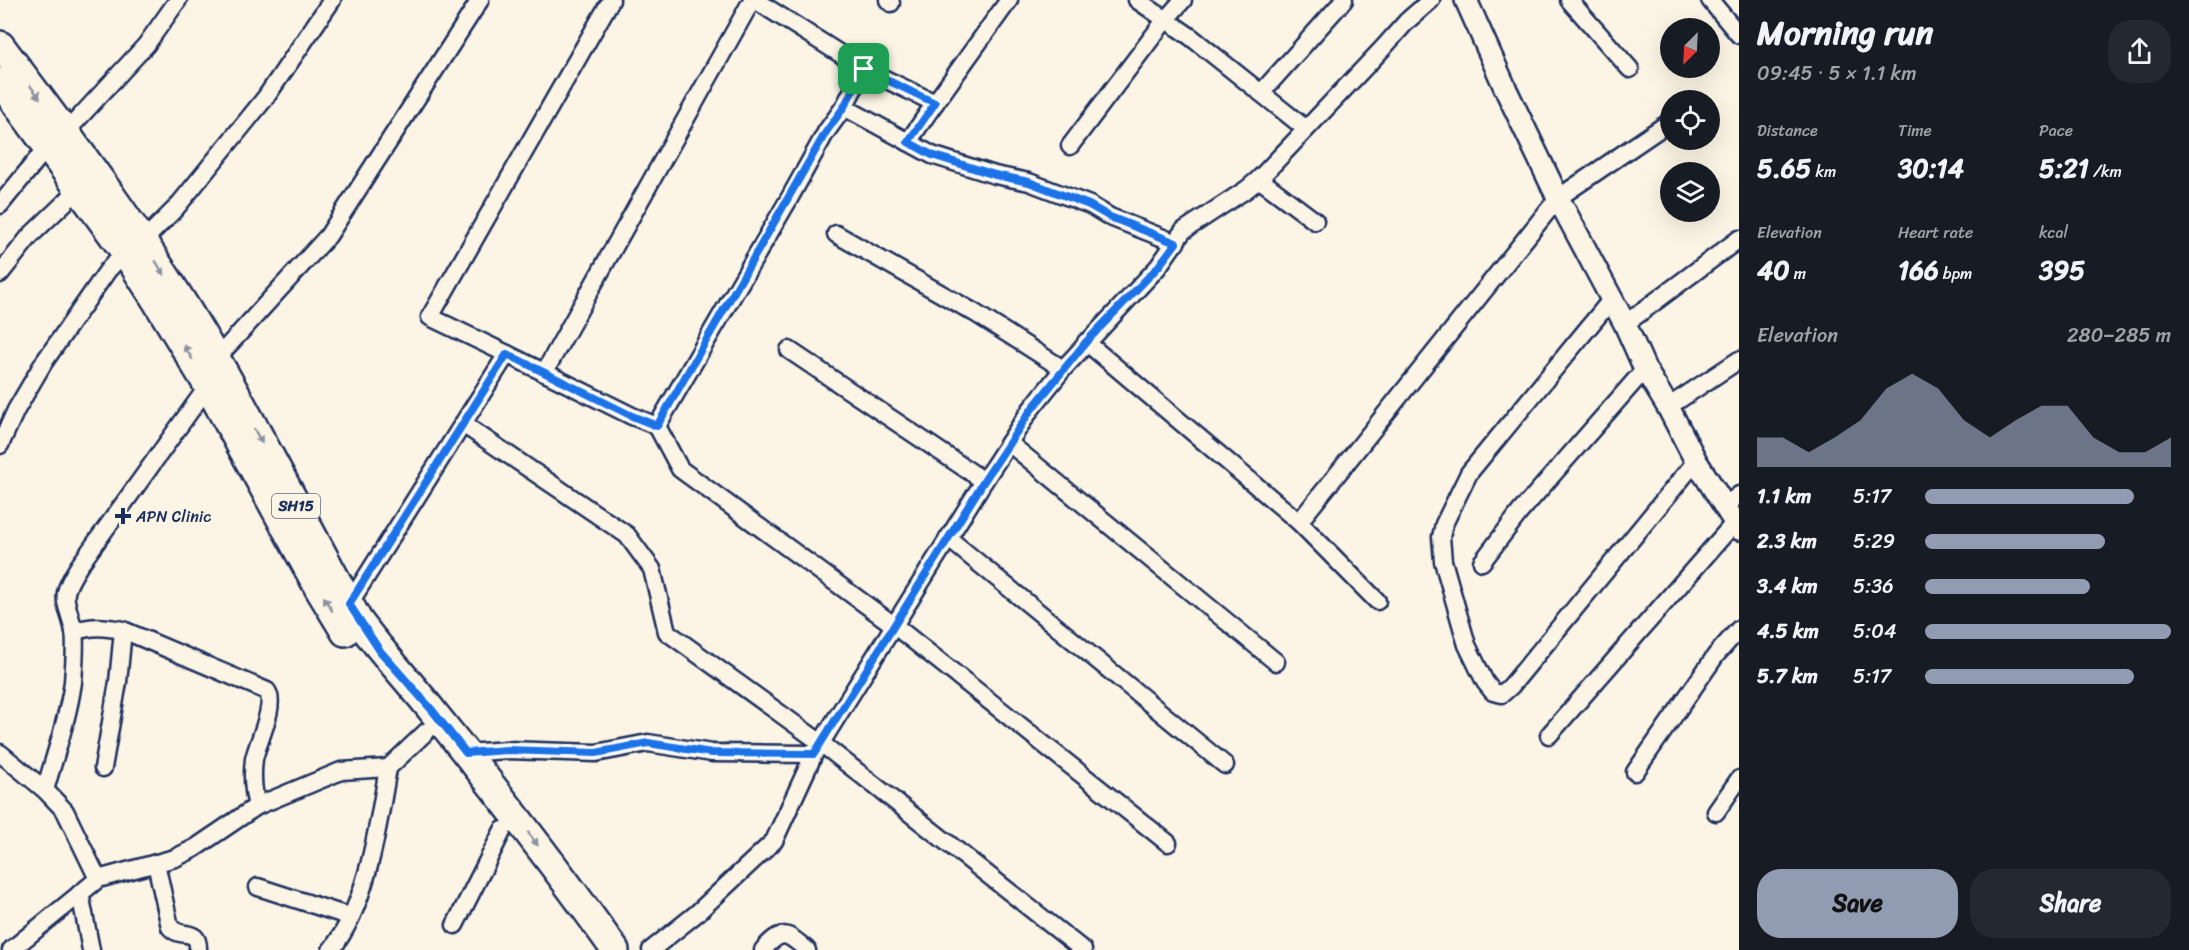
<!DOCTYPE html>
<meta charset="utf-8">
<style>
body{margin:0;font-family:Sriracha,sans-serif;background:#242831;color:#f1f3f6;height:100vh;display:flex;flex-direction:column;font-size:22px;white-space:nowrap}
*{box-sizing:border-box;margin:0}
p{font-size:20px;color:#9ea1a6}
.icon{flex:none;width:33px;height:33px;fill:none;stroke:currentColor;stroke-width:2;stroke-linecap:round;stroke-linejoin:round}
.map{position:relative;flex:1;overflow:hidden}
.details{display:flex;flex-direction:column;background:#171b24;width:450px}
.details>*{flex:none}
.needle{width:39px;rotate:204deg}
.buttons{position:absolute;left:1660px;top:18px;display:grid;gap:12px}
.buttons a{display:grid;place-items:center;width:60px;height:60px;border-radius:50%;background:#171b24;box-shadow:0 6px 24px #0002;font-size:30px}
.pin{position:absolute;display:grid;place-items:center;width:51px;height:51px;color:#fff;margin:-26px;border-radius:12px;box-shadow:0 3px 9px #0006}
.round{display:grid;place-items:center;flex:none;width:63px;height:63px;border-radius:24px;background:#242831}
.head{display:flex;align-items:center;justify-content:space-between;height:102px;padding:0 18px}
h1{font-size:33px;font-weight:700;line-height:45px}
.stats{display:grid;grid-template-columns:repeat(3,1fr);gap:9px;height:102px;padding:6px 18px}
.stats div{display:grid;align-content:center}
.stats b{font-size:26px;font-weight:700}
.stats small{font-size:16px;font-weight:400}
.stats p{font-size:16px}
.chart{height:168px;padding:12px 18px}
.chart p{display:flex;justify-content:space-between}
.chart svg{width:100%;height:108px;margin-top:6px;fill:#919bb2;opacity:.7}
.action{display:flex;gap:12px;margin-top:auto;padding:12px 18px}
.action a{flex:1;height:69px;border-radius:24px;background:#919bb2;color:#111;font-size:24px;font-weight:700;line-height:69px;text-align:center}
.action a+a{background:#242831;color:#f1f3f6}
ul{padding:0 18px;list-style:none;font-size:20px}
li{display:grid;grid-template-columns:96px 72px 1fr;align-items:center;height:45px}
li i{height:15px;border-radius:8px;background:#919bb2}
main{display:flex;flex:1;min-height:0}
.map>svg:first-child{display:block}
.lines{fill:none;stroke-linecap:round;stroke-linejoin:round}
.minor-casing{stroke:#1b2f5e;stroke-width:21}
.tertiary-casing{stroke:#1b2f5e;stroke-width:26}
.primary-casing{stroke:#1b2f5e;stroke-width:32}
.minor{stroke:#fcf5e5;stroke-width:16}
.tertiary{stroke:#fcf5e5;stroke-width:21}
.primary{stroke:#fcf5e5;stroke-width:27}
.oneway{fill:#8c92a2}
.route-casing{stroke:#fff;stroke-width:12}
.route{stroke:#1a73e8;stroke-width:8}
.poi-dot{fill:#1b2f5e;stroke:#fcf5e5;stroke-width:2}
.labels{text-anchor:middle;dominant-baseline:central;stroke-width:4.5;stroke-linejoin:round;paint-order:stroke}
.shield{fill:#fcf5e5;stroke:#5e6a86;stroke-width:1.5}
.shield-label{font-size:15px;font-weight:bold;fill:#1b2f5e}
.poi-label{font-size:16px;fill:#1b2f5e;stroke:#fcf5e5;text-anchor:start}
</style>
<main>
<div class="map">
<svg width="1739" height="950" viewBox="0 0 1739 950">
<rect width="100%" height="100%" fill="#fcf5e5"/>
<filter id="ink" filterUnits="userSpaceOnUse"><feTurbulence type="fractalNoise" baseFrequency=".0167" numOctaves="2"/><feDisplacementMap in="SourceGraphic" scale="12" xChannelSelector="R" yChannelSelector="G"/><feConvolveMatrix kernelMatrix="1 2 1 2 8 2 1 2 1" color-interpolation-filters="sRGB"/></filter>
<g filter="url(#ink)">
<g class="lines">
<defs>
<g id="minor">
<polyline points="755,0 864,69"/>
<polyline points="888,0 891,3"/>
<polyline points="1137,0 1191,37 1306,129"/>
<polyline points="1569,0 1630,69"/>
<polyline points="1710,0 1739,35"/>
<polyline points="1261,93 1344,0"/>
<polyline points="844,107 932,155 995,175 1029,182 1090,205 1110,217 1176,243"/>
<polyline points="66,132 146,45 178,0"/>
<polyline points="908,142 935,103"/>
<polyline points="1070,146 1166,19 1183,0"/>
<polyline points="1259,179 1315,221"/>
<polyline points="0,205 48,146"/>
<polyline points="836,234 975,313 1063,369"/>
<polyline points="0,274 30,236 79,189"/>
<polyline points="1611,300 1469,473 1444,524 1441,537 1443,561 1467,645 1485,682 1493,692 1502,694 1511,686 1696,461"/>
<polyline points="1625,324 1739,239"/>
<polyline points="1086,342 1299,522 1558,198 1671,121"/>
<polyline points="789,350 984,481"/>
<polyline points="507,354 430,317 611,0"/>
<polyline points="216,359 328,236 480,0"/>
<polyline points="544,373 752,0"/>
<polyline points="1668,407 1739,360"/>
<polyline points="463,424 627,535 652,569 667,632 821,743 1083,950"/>
<polyline points="657,426 680,469 895,626 1168,843"/>
<polyline points="1009,443 1276,662"/>
<polyline points="0,445 16,410 44,362 108,270 125,252 143,241 176,208 266,97 332,0"/>
<polyline points="1725,506 1739,495"/>
<polyline points="1299,522 1377,601"/>
<polyline points="948,538 1225,765"/>
<polyline points="1482,562 1520,512 1645,369"/>
<polyline points="349,604 507,354 632,416 657,426 789,199 826,132 844,107 864,69 935,103 1009,0"/>
<path d="M74,632C92,625 105,627 123,630L267,691C277,705 257,743 254,759C252,775 253,791 257,806"/>
<polyline points="1549,735 1735,522"/>
<polyline points="0,753 45,790 65,811 98,879"/>
<polyline points="466,753 507,750 596,753 648,743 712,753 814,754"/>
<polyline points="103,768 118,682 123,630"/>
<polyline points="1635,772 1716,655 1739,629"/>
<path d="M45,790C55,755 68,718 73,682C74,669 76,643 74,631C66,597 58,599 79,566L208,386"/>
<polyline points="1716,812 1739,779"/>
<path d="M156,863L170,927C181,940 199,926 198,950"/>
<polyline points="258,887 351,917"/>
<polyline points="80,893 91,950"/>
<polyline points="455,925 503,830"/>
<polyline points="11,950 98,879 175,858 195,848 257,806 341,771 388,768 427,731"/>
<path d="M331,950C368,904 378,825 388,768"/>
<polyline points="651,950 696,914 774,841 814,754 984,481 1031,409 1063,369 1158,267 1183,231 1247,189 1259,179 1383,48 1407,21 1431,0"/>
<path d="M763,950C782,928 787,933 807,950"/>
</g>
<polyline id="tertiary" points="1466,0 1507,92 1558,198 1625,324 1645,369 1668,407 1696,461 1739,529"/>
<g id="primary">
<path d="M0,45C77,147 154,249 217,360C266,446 311,534 358,620C382,653 409,681 434,713C496,790 558,869 615,950"/>
<polyline points="0,82 125,252 157,302 208,386 319,589 345,632"/>
</g>
</defs>
<use href="#minor" class="minor-casing"/>
<use href="#tertiary" class="tertiary-casing"/>
<use href="#primary" class="primary-casing"/>
<use href="#minor" class="minor"/>
<use href="#tertiary" class="tertiary"/>
<use href="#primary" class="primary"/>
</g>
<defs><path id="oneway-solid" d="M-6-.8H1V-3.2L6.5 0L1 3.2V.8H-6Z" transform="scale(1.5)"/></defs>
<g class="oneway">
<use href="#oneway-solid" transform="translate(35 92) rotate(53)"/>
<use href="#oneway-solid" transform="translate(160 268) rotate(58)"/>
<use href="#oneway-solid" transform="translate(188 352) rotate(-121)"/>
<use href="#oneway-solid" transform="translate(258 436) rotate(61)"/>
<use href="#oneway-solid" transform="translate(328 604) rotate(-121)"/>
<use href="#oneway-solid" transform="translate(533 839) rotate(53)"/>
</g>
</g>
<g class="lines" filter="url(#ink)">
<defs>
<polygon id="route" points="864,69 935,103 908,142 932,155 995,175 1029,182 1089,205 1110,217 1176,243 1158,267 1086,342 1031,410 984,481 814,754 712,753 648,743 596,753 507,750 466,753 432,710 380,651 349,604 507,354 632,416 657,426 826,132 844,107"/>
</defs>
<use href="#route" class="route-casing"/>
<use href="#route" class="route"/>
</g>
<path class="poi-dot" d="M120 507h6v6h6v6h-6v6h-6v-6h-6v-6h6z"/>
<g class="labels">
<rect class="shield" x="272" y="494" width="48" height="24" rx="4.5"/>
<g class="shield-label">
<text x="296" y="506">SH15</text>
</g>
<g class="poi-label">
<text x="136" y="516">APN Clinic</text>
</g>
</g>
</svg>
<div class="buttons">
<a><svg class="needle" viewBox="-14 -14 28 28"><path d="M0-13l5 13h-10z" fill="#e53935"/><path d="M0 13l5-13h-10z" fill="#9ea1a6"/></svg></a>
<a><svg class="icon" aria-label="locate" viewBox="0 0 24 24"><circle cx="12" cy="12" r="6"/><path d="M12 2v4M12 18v4M2 12h4M18 12h4"/></svg></a>
<a><svg class="icon" aria-label="layers" viewBox="0 0 24 24"><path d="M12 4l9 5-9 5-9-5zM3 14l9 5 9-5"/></svg></a>
</div>
<div class="pin" style="left:864px;top:69px;background:#1e9e55"><svg class="icon" aria-label="arrive" viewBox="0 0 24 24"><path d="M6 21V4h12l-3 4 3 4H6"/></svg></div>
</div>
<section class="details">
<div class="head"><div><h1>Morning run</h1><p>09:45 · 5 × 1.1 km</p></div><a class="round"><svg class="icon" aria-label="share" viewBox="0 0 24 24"><path d="M12 15V3M7 8l5-5 5 5M5 13v7h14v-7"/></svg></a></div>
<div class="stats">
<div><p>Distance</p><b>5.65<small> km</small></b></div>
<div><p>Time</p><b>30:14</b></div>
<div><p>Pace</p><b>5:21<small> /km</small></b></div>
</div>
<div class="stats">
<div><p>Elevation</p><b>40<small> m</small></b></div>
<div><p>Heart rate</p><b>166<small> bpm</small></b></div>
<div><p>kcal</p><b>395</b></div>
</div>
<div class="chart"><p><span>Elevation</span>280–285 m</p>
<svg viewBox="0 0 160 44" preserveAspectRatio="none"><path d="M0 44V32L10 32L20 38L30 32L40 25L50 12L60 6L70 12L80 25L90 32L100 25L110 19L120 19L130 32L140 38L150 38L160 32V44z"/></svg>
</div>
<ul>
<li><b>1.1 km</b>5:17<i style="width:85%"></i></li>
<li><b>2.3 km</b>5:29<i style="width:73%"></i></li>
<li><b>3.4 km</b>5:36<i style="width:67%"></i></li>
<li><b>4.5 km</b>5:04<i style="width:100%"></i></li>
<li><b>5.7 km</b>5:17<i style="width:85%"></i></li>
</ul>
<div class="action"><a>Save</a><a>Share</a></div>
</section>
</main>
